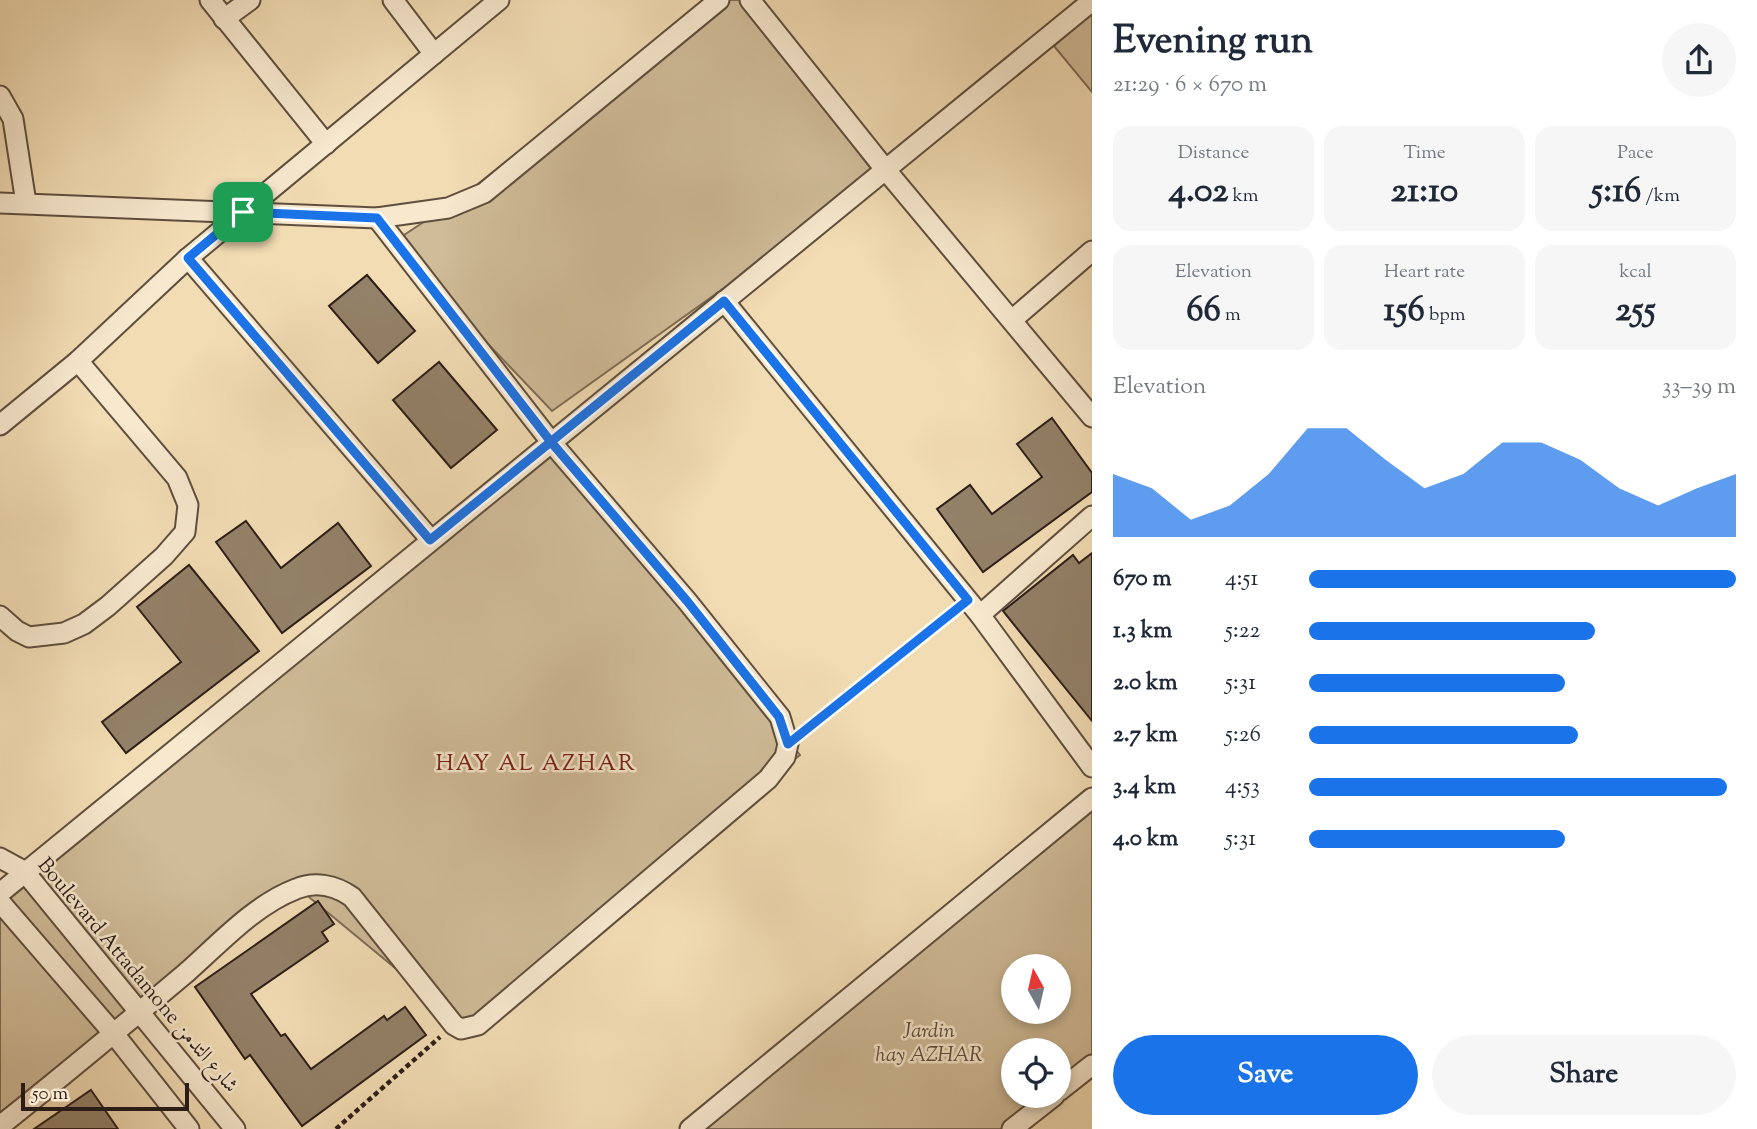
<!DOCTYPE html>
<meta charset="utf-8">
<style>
body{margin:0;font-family:"Sorts Mill Goudy",Amiri,serif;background:#f6f6f7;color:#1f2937;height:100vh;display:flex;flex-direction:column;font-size:26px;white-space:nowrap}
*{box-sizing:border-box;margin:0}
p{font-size:23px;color:#747a83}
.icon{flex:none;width:38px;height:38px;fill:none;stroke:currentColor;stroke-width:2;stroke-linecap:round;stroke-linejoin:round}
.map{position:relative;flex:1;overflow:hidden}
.sheet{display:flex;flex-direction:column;background:#fff;width:665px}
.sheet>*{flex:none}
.needle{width:46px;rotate:352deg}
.tools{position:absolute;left:1001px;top:954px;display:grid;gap:14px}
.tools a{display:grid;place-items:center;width:70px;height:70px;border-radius:50%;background:#fff;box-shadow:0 4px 10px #0003;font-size:35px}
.scale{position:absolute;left:21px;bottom:18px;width:168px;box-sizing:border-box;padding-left:7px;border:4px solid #2c1e17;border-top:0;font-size:19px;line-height:24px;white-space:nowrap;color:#2c1e17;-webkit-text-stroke:5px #f7e8ce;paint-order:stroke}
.pin{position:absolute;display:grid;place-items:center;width:60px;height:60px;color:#fff;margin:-30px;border-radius:14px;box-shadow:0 4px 10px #0006}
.round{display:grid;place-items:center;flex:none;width:74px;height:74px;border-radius:37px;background:#f6f6f7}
.summary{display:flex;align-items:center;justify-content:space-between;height:119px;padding:0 21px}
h1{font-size:38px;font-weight:700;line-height:52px}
.stats{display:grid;grid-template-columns:repeat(3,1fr);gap:10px;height:119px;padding:7px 21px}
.stats div{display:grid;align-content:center;border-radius:18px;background:#f6f6f7;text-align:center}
.stats b{font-size:35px;font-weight:700}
.stats small{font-size:19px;font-weight:400}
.stats p{font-size:19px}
.chart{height:196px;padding:14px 21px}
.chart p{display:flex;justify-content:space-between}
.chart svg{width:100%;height:126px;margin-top:7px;fill:#1a73e8;opacity:.7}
.primary-button{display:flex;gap:14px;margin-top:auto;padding:14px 21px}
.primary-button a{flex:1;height:80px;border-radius:42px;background:#1a73e8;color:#fff;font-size:28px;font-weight:700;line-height:80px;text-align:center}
.primary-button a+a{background:#f6f6f7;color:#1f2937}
ul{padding:0 21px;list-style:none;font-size:23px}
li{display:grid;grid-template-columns:112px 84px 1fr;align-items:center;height:52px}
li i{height:18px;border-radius:9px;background:#1a73e8}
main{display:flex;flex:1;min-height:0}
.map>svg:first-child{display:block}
.green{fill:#d0bc99;stroke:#7e6d58;stroke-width:2;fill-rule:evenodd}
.building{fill:#938169;stroke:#2c1e17;stroke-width:2}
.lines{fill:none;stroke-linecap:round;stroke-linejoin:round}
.minor-casing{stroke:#5e4e3e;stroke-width:23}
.path{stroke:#2c1e17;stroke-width:4.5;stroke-dasharray:5 3.5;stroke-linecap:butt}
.minor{stroke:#f7e8ce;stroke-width:19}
.route-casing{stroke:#fff;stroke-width:14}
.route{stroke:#1a73e8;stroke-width:9}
.labels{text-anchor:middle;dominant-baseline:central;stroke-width:5;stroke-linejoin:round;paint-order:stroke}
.street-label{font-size:21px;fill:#2c1e17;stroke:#f7e8ce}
.park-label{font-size:21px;font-style:italic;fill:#5d4d3e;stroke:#f7e8ce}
.neighbourhood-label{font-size:23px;letter-spacing:2px;fill:#7a1f14;stroke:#f7e8ce}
</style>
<main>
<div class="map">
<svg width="1092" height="1129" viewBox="0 0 1092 1129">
<rect width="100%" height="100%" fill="#f2dcb4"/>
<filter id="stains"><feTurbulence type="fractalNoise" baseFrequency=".00286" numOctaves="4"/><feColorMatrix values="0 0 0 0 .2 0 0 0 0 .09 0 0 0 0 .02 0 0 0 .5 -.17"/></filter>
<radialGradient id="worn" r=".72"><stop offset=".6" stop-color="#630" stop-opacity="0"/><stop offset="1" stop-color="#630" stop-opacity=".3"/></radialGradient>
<g class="green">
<polygon points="709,0 741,0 878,178 552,411 392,243 463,196"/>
<polygon points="1092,11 1092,92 1054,46"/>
<polygon points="549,440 800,755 463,1024 298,888 0,1114 0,880 9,873 82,943 24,871"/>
<path d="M1092,798V1057L1059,1084V1050H1013V1096H1045L1005,1129H692ZM1013,966H1059V1012H1013Z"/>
</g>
<g class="building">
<polygon points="367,275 415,331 378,363 329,306"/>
<polygon points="439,362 497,430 451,468 393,400"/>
<polygon points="1052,418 1092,473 1092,492 983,572 937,509 970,485 992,514 1042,477 1017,444"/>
<polygon points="246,521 281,568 338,523 371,566 282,633 216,542"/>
<polygon points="1092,553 1092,721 1003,611 1073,555 1079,563"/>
<polygon points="189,565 259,651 126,753 102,722 181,662 137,607"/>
<polygon points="318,901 334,924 322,932 328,941 251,994 281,1036 285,1034 311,1069 384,1016 387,1020 405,1007 426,1035 302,1126 250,1055 245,1059 195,987"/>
<polygon points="91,1090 118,1129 34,1129"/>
</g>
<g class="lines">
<defs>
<g id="minor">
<polyline points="210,0 326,144"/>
<polyline points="393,0 434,54"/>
<polyline points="750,0 885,169 1092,417"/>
<polyline points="224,19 250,0"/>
<polyline points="0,96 13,119 26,203"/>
<polyline points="0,203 377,218 448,208 484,193 719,0"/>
<polyline points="188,258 431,540"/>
<polyline points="724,301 980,615 1092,767"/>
<polyline points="1012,320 1092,251"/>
<polyline points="0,425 78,361 188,258 499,0"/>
<polyline points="980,615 1092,516"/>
<polyline points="0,616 17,631 29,637 64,633 84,624 108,606 164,556 185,532 188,505 177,478 78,361"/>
<polyline points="0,858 24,871 235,1129"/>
<polyline points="0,893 1092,1"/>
<polyline points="0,902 114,1034 189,1129"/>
<polyline points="1059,1091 1092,1065"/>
<path d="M0,1126C63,1076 124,1025 186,973C219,944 254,905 296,889C315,881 335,885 352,897L454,1025L461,1029L478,1025L768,779L785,757L788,744L780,717L687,601L551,442L377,218"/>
<polyline points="690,1129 1092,798"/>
<polyline points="1012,1129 1054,1096"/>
</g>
</defs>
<use href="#minor" class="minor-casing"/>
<g class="path">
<polyline points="805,731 954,611"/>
<polyline points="336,1129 440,1037"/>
</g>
<use href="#minor" class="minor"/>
</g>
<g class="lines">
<defs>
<polyline id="route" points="243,212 377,218 551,442 687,601 779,717 788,744 968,600 724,301 430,540 188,258 243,212"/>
</defs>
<use href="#route" class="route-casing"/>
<use href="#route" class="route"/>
</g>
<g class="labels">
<g class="street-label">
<text transform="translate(137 976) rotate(50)">Boulevard Attadamone شارع التدمن</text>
</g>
<g class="park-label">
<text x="929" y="1032">Jardin<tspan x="929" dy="24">hay AZHAR</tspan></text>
</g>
<g class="neighbourhood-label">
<text x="536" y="764">HAY AL AZHAR</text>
</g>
</g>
<rect width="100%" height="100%" filter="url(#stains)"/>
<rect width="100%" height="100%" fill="url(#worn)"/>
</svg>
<div class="tools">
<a><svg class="needle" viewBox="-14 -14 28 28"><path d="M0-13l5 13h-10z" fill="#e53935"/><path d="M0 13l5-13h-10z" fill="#747a83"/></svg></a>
<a><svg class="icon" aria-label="locate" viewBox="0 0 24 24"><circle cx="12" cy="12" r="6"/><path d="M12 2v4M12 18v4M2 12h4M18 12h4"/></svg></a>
</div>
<div class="scale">50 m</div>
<div class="pin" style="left:243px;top:212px;background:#1e9e55"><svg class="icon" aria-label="arrive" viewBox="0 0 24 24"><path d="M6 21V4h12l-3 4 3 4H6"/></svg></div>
</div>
<section class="sheet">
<div class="summary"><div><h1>Evening run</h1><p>21:29 · 6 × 670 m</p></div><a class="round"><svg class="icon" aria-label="share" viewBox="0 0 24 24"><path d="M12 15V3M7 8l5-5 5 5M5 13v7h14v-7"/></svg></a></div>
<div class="stats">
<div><p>Distance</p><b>4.02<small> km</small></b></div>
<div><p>Time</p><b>21:10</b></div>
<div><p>Pace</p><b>5:16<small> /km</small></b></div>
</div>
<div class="stats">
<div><p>Elevation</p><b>66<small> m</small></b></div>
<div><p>Heart rate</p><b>156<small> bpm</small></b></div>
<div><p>kcal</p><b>255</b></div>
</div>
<div class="chart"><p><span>Elevation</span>33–39 m</p>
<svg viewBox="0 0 160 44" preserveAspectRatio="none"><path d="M0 44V22L10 27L20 38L30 33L40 22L50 6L60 6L70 17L80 27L90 22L100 11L110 11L120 17L130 27L140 33L150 27L160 22V44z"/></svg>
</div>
<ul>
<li><b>670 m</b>4:51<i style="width:100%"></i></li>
<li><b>1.3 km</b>5:22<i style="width:67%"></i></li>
<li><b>2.0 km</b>5:31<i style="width:60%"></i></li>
<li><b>2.7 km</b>5:26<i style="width:63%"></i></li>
<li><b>3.4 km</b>4:53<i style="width:98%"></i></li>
<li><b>4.0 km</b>5:31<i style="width:60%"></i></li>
</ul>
<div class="primary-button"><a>Save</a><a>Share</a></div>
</section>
</main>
